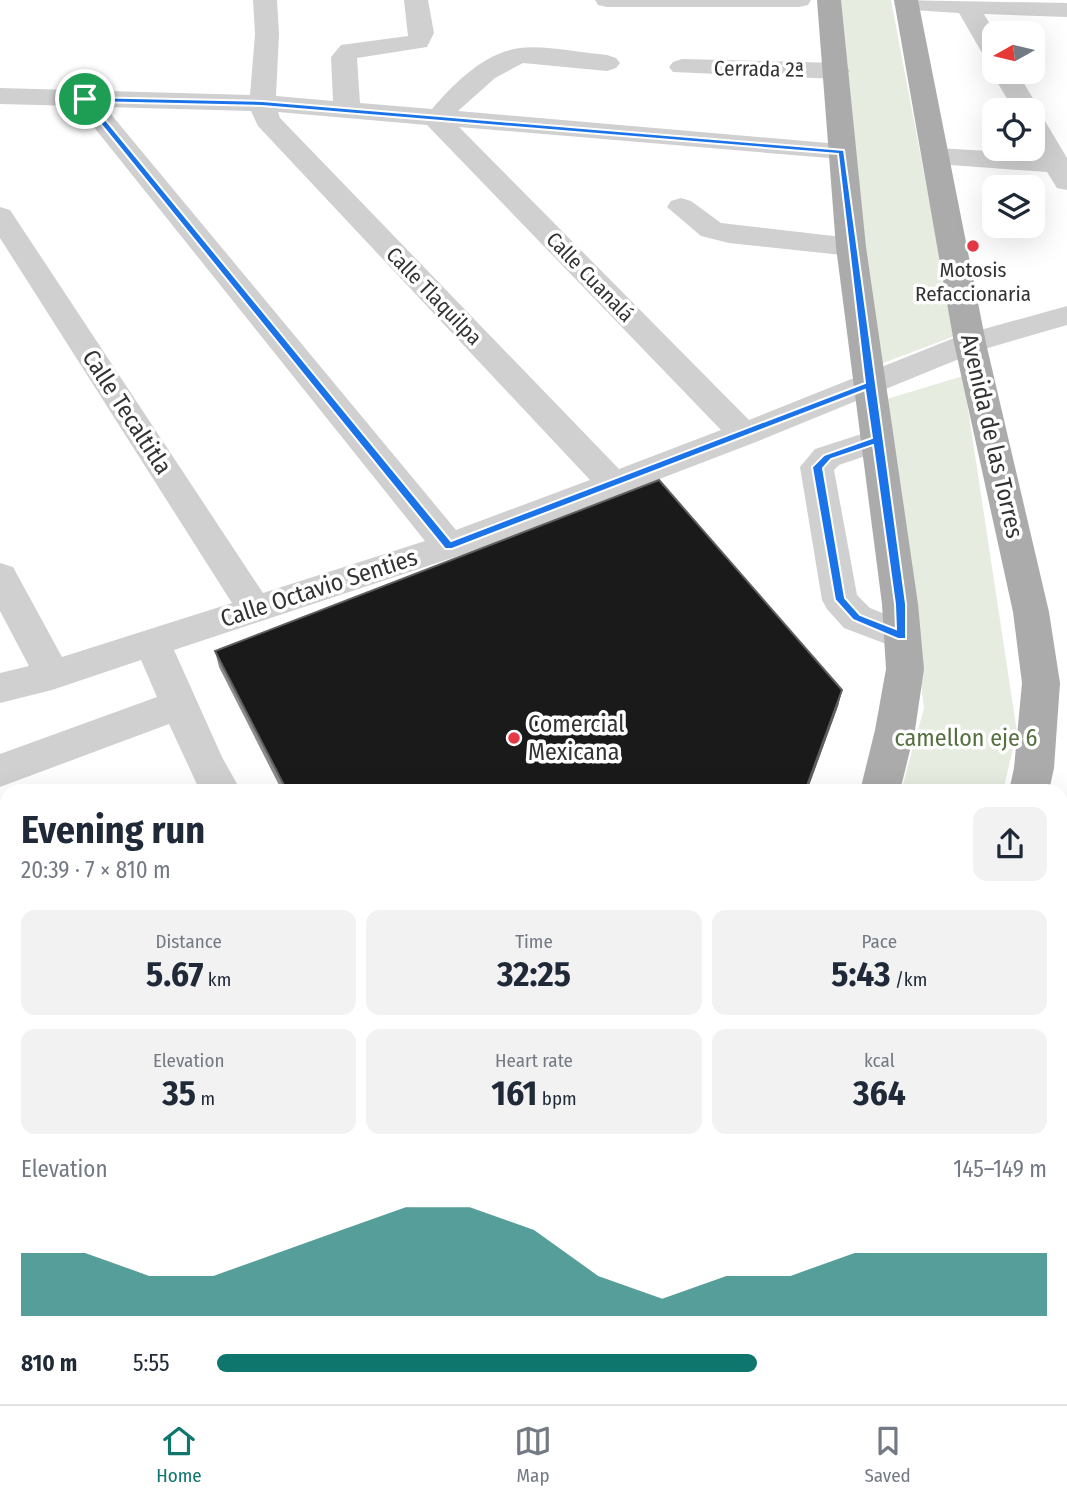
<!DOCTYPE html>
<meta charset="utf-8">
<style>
body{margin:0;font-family:"Fira Sans Condensed",sans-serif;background:#f2f2f3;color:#1f2937;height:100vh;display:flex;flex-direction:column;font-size:26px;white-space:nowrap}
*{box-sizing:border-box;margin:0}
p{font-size:23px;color:#747a83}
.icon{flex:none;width:38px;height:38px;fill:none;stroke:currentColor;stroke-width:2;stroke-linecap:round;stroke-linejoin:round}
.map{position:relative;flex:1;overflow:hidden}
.side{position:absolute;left:0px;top:784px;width:1068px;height:621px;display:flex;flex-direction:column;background:#fff;border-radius:21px 21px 0 0;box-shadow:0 7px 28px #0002}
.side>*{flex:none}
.needle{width:46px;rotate:262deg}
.fabs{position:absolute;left:982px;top:21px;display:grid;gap:14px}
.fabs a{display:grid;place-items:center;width:63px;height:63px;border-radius:14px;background:#fff;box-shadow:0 7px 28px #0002;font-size:35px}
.pin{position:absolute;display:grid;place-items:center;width:60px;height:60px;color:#fff;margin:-30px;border:4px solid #fff;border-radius:50%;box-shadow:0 2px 7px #0007}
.round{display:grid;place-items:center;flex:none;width:74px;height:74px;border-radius:14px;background:#f2f2f3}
.headline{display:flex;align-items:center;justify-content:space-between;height:119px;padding:0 21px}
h1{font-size:38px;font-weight:700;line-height:52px}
.metrics{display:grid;grid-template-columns:repeat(3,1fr);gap:10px;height:119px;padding:7px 21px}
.metrics div{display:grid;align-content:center;border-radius:14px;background:#f2f2f3;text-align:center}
.metrics b{font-size:35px;font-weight:700}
.metrics small{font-size:19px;font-weight:400}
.metrics p{font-size:19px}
.chart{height:196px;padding:14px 21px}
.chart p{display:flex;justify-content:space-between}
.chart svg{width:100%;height:126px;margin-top:7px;fill:#0f766e;opacity:.7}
ul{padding:0 21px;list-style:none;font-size:23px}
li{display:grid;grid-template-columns:112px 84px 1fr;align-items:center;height:52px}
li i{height:18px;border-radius:9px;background:#0f766e}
.tab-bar{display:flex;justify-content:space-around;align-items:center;height:98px;border-top:2px solid #e0e1e3;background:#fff;font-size:19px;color:#747a83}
.tab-bar a{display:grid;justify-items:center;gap:4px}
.tab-bar .current{color:#0f766e}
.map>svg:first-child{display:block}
.green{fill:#e6ecdf}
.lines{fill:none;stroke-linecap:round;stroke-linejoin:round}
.minor{fill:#d0d0d0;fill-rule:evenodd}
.major{fill:#ababab;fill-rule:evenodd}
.wall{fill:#8c8c8c}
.shaded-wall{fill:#5f5f5f}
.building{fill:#1a1a1a;stroke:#5f5f5f;stroke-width:2}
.route{fill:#1a73e8;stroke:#fff;stroke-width:2;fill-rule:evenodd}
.poi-dot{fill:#e63946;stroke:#fff;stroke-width:2.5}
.labels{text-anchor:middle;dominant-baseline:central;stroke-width:7;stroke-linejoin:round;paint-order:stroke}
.far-street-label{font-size:21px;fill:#333;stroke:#fff}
.far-poi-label{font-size:21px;fill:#333;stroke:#fff}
.street-label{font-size:24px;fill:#333;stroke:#fff}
.poi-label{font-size:24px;fill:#333;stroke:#fff;text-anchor:start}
.park-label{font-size:24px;fill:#56703f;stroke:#fff}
</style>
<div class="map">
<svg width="1067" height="1404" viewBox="0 0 1067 1404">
<rect width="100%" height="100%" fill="#fff"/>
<g class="green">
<polygon points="837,0 891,0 955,336 875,366"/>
<polygon points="963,376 1017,732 1003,791 901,791 924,708 887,399"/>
<polygon points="730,1398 861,1398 859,1404 728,1404"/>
</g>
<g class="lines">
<g class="minor">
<path d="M253,0H277L279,34L276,96L333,101L331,57L341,45L408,36L404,0H428L434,33L427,47L357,58L360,103L432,109C453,84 485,52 520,48C545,45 581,53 607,55L616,58L620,63L616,68L607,71L523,63L495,78L458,111L851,145L855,151L851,157L841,159L459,127L749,420L959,336L1067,306V325L981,350L756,442L461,555L174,650L222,757L241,791H200L169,724L0,787V754L157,697L141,660L52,690L0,703V673L29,666L0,611V563L13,567L62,657L232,603L0,238V207L10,210L14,216L263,593L425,541L77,106L0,104V88L250,95L255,34ZM105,107L251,111L258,126L590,480L456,530ZM278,112L427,125L721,430L619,469L280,118Z"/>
<polygon points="595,0 811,0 808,5 799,7 607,7 598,5"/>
<polygon points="897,0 1067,3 1067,17 984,14 995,33 994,61 985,58 959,13 897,9 894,4"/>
<polygon points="682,59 837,63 846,66 850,71 846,76 837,79 673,72 669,67 673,62"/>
<polygon points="994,68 994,72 1017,72 1040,110 1037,114 1045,121 1067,158 1067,190 1057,188 1047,172 937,164 927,162 923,156 927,150 937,148 1038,154 1032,146 1032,110 1014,110 991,72"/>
<polygon points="681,198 691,201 721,223 851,238 861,241 866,247 861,253 851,256 729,243 701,236 667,207 671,201"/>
<polygon points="877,429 889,432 894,440 889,448 839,465 834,470 857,595 870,608 915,626 921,636 915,646 902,650 844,628 827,609 822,600 800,467 815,449"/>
<polygon points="0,895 7,897 7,947 0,944"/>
<polygon points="0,1032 7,1035 7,1092 0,1090"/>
<polygon points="1060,1122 1067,1125 1067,1197 1060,1195"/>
<polygon points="7,1186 7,1249 0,1251 0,1189"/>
<polygon points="145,1398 197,1398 195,1404 143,1404"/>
<rect x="406" y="1398" width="52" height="6"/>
</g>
<g class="major">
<polygon points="817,0 841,0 866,247 918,604 924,669 915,730 900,791 860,791 875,730 886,669 882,604 836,247"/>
<polygon points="894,0 918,0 986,343 1049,612 1060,683 1054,768 1049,791 1009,791 1014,768 1022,683 1013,612 954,343"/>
<polygon points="0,1321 7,1324 7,1398 46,1398 48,1404 0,1404"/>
<polygon points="669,1398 721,1398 719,1404 667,1404"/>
<polygon points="860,1398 912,1398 911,1404 859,1404"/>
</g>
</g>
<polygon class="wall" points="215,651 842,690 838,706 807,791 282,791 219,667"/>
<polygon class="shaded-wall" points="842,690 838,706 807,791 805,791"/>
<polygon class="building" points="659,480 842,690 805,791 287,791 215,651"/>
<path class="route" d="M85,97L262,101L844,150L906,604V639H898L853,620L835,600L812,467L824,455L872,438L865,390L452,549H445L82,101ZM91,102L262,106L838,154L865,383L451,541ZM873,445L895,604L896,629L860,615L845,598L823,468L831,459Z"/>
<g class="poi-dot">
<circle cx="973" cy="246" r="7"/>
<circle cx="514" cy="738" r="7"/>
</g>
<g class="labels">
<g class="far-street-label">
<text transform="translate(759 69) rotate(1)">Cerrada 2ª</text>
<text transform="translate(590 277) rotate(46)">Calle Cuanalá</text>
<text transform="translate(434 296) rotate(46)">Calle Tlaquilpa</text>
</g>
<g class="far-poi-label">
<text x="973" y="270">Motosis<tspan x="973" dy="24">Refaccionaria</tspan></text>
</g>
<g class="street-label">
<text transform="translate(127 412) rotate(57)">Calle Tecaltitla</text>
<text transform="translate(992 436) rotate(77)">Avenida de las Torres</text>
<text transform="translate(319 588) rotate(-18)">Calle Octavio Senties</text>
</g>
<g class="poi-label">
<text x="528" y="724">Comercial<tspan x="528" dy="28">Mexicana</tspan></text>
</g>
<g class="park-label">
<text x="966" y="738">camellon eje 6</text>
</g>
</g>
</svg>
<div class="fabs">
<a><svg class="needle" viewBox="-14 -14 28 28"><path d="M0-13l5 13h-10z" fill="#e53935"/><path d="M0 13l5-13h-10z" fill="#747a83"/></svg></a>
<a><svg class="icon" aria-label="locate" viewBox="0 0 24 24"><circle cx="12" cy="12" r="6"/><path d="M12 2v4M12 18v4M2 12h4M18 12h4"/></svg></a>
<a><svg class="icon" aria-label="layers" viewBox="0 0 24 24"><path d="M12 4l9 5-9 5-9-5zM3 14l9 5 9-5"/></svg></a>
</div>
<div class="pin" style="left:85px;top:99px;background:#1e9e55"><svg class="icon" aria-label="arrive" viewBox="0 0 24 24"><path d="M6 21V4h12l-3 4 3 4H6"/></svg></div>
<section class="side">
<div class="headline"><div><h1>Evening run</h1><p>20:39 · 7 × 810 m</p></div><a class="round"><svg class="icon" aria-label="share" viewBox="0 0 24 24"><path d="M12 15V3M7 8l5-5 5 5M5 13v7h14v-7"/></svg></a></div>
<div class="metrics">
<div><p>Distance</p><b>5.67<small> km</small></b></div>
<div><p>Time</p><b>32:25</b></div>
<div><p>Pace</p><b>5:43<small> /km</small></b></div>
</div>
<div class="metrics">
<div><p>Elevation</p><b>35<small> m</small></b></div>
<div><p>Heart rate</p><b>161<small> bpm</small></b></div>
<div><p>kcal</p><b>364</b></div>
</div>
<div class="chart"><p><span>Elevation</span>145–149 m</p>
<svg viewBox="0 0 160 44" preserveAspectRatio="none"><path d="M0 44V22L10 22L20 30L30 30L40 22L50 14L60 6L70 6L80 14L90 30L100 38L110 30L120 30L130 22L140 22L150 22L160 22V44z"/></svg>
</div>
<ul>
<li><b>810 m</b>5:55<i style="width:65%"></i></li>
</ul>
</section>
</div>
<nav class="tab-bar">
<a class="current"><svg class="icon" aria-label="home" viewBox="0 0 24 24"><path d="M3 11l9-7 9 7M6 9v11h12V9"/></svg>Home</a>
<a><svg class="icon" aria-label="map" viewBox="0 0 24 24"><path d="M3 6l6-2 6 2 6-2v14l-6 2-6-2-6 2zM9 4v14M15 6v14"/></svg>Map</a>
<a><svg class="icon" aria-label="saved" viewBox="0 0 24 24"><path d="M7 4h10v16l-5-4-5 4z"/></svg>Saved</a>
</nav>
